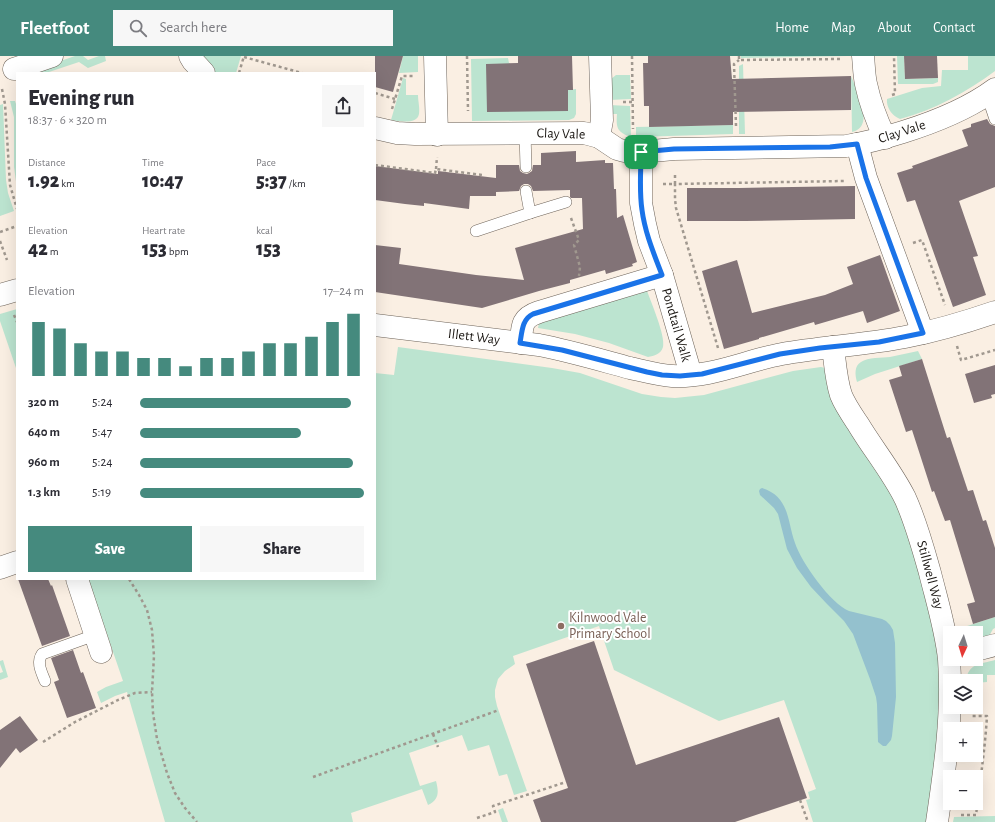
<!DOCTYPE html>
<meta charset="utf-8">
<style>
body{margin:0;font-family:"Alegreya Sans",sans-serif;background:#f7f7f7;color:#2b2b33;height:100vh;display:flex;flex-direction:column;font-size:15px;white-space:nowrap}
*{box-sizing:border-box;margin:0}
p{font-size:13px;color:#7c7c81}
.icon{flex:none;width:22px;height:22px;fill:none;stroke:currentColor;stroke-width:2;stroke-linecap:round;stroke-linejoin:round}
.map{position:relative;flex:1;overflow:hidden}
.sheet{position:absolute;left:16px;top:16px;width:360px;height:508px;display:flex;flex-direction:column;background:#fff;border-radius:0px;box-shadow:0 4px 16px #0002}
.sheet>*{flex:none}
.needle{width:26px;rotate:184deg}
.tools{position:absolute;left:943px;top:570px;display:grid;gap:8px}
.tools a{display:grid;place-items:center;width:40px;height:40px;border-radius:0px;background:#fff;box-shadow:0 4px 16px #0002;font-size:20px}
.pin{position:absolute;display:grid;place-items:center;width:34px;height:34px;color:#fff;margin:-17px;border-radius:8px;box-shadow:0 2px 6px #0006}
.round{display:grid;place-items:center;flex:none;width:42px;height:42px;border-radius:0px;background:#f7f7f7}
.overview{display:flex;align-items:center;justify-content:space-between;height:68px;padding:0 12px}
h1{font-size:22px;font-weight:800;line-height:30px}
.metrics{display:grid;grid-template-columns:repeat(3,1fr);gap:6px;height:68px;padding:4px 12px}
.metrics div{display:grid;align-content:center}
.metrics b{font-size:20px;font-weight:800}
.metrics small{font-size:11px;font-weight:400}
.metrics p{font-size:11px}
.chart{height:112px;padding:8px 12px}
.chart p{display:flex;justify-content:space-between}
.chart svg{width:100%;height:72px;margin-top:4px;stroke:#458a7e;stroke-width:6}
.button{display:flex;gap:8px;margin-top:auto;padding:8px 12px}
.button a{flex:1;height:46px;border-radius:0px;background:#458a7e;color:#fff;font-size:16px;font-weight:800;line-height:46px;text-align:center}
.button a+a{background:#f7f7f7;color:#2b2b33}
ul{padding:0 12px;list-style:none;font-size:13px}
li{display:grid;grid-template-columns:64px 48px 1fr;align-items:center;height:30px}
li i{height:10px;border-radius:5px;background:#458a7e}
header{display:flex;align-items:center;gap:24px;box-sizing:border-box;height:56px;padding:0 20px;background:#458a7e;color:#fff}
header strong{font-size:19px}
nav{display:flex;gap:22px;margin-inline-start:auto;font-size:14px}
.search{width:280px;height:36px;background:#f7f7f7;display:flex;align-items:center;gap:10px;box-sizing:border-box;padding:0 14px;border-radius:0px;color:#7c7c81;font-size:15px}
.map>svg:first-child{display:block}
.green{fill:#bce4d0}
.water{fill:#94c1ce}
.building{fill:#827377}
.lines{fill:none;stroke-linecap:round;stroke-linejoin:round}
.service-casing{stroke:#6e645a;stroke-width:12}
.minor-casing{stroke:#6e645a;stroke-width:23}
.tertiary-casing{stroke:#6e645a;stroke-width:23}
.path{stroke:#a0988f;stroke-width:2.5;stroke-dasharray:3 3;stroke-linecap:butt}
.service{stroke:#fff;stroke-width:11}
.minor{stroke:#fff;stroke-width:22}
.tertiary{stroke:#fff;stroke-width:22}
.route-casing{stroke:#fff;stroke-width:8}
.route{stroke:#1a73e8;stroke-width:5}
.education-dot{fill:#8d6e63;stroke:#fff;stroke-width:1.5}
.labels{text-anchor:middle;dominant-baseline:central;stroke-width:4;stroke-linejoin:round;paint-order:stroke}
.street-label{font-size:14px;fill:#191511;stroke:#fff}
.education-label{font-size:14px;fill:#785e54;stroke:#fff;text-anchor:start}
</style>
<header>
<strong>Fleetfoot</strong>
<div class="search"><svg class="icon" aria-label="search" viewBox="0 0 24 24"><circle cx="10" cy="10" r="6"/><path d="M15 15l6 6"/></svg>Search here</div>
<nav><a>Home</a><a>Map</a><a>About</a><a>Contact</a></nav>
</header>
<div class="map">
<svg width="995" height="766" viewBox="0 0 995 766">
<rect width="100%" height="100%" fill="#faefe3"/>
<g class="green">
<polygon points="75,0 83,0 88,4 99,0 105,0 106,5 88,12 79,6 46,17 34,17 43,11"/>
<polygon points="198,0 241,0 236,17 215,17"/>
<polygon points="403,0 418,0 418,16 399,17"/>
<polygon points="741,0 848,0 741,2"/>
<polygon points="897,0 904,0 905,23 938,22 938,26 933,28 898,28"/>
<path d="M968,0H995V15C967,36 934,54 900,63C892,60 886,51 887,43L922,32L941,30L942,14H968Z"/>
<polygon points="508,2 509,7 568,55 568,34 576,33 576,58 574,62 569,64 472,65 471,3"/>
<polygon points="743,8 745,78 739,78 739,10"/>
<polygon points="616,19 630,19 631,43 609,44 611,23"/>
<path d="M851,20C857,34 876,71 852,76Z"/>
<path d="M403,22L406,23V39H418C418,45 420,52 419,58C417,69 399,65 391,64Z"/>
<polygon points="10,45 15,45 17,51 17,133 14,111 14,61"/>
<polygon points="3,48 6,124 8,137 14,155 0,160 0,49"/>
<path d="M609,49L630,50L631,81C617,76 616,72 617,58H610Z"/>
<polygon points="733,69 733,78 636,81 636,71"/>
<path d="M646,232C650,244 666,280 663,291C661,298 654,300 648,301L609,287L575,278L538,272L539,267Z"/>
<polygon points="17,253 17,315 0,265 0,258"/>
<path d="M398,291L552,312L580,317L642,338L661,341L675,342L704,339L793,315L821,311L825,312L895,444L904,464L929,548L939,607L942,639L929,766H813L806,744L810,743L808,736L816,733L784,644L719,665L614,614L599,570L513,600L515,608L505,615L498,623L495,634V641L497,650L527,735L514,739L507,718L499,720L489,689L468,695L462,679L409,697L420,730L436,725C439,736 439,744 428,749L422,733L351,757L353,766H165L130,646L127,636L115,640L101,647L97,636L106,631L123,625L88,523H375V317L394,319Z"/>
<path d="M918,295L922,303L875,318L857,326C855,319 854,310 861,306C868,301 882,302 890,301C899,299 909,297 918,295Z"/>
<polygon points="995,561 995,572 993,573 988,582 983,583 979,579 976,579 976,577 966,577 961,572"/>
<polygon points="3,604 8,621 0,624 0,617 3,616 0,608 0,605"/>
<path d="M995,604V619H987V626L976,627V625H966C968,607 981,608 995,604Z"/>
<polygon points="503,752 508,766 502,766 498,754"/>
<polygon points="995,760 995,766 953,766 954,761"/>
</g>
<path class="water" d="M762,432C790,441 787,465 795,487C801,506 831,548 849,555L882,563L886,565L890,569L893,574L895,587L896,641L892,680L891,684L886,690H883L878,686L877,648L876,641L870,623L853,578L844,565L827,548L811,531L797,512L787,493L778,458L774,452L760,439L759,435L760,433Z"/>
<g class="building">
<polygon points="375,0 403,0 393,36 375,31"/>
<polygon points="518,0 572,0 573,34 568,34 568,55 487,56 486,8 518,7"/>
<polygon points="648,0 730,0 732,23 851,20 851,54 733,56 733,69 649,71 649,50 644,50 643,7 648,7"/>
<polygon points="904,0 937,0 938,22 905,23"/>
<polygon points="987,63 990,68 995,70 995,131 959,145 978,200 973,201 986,239 953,251 915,144 907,146 897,117 913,112 912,110 968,90 962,74 971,71 971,68"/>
<polygon points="576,95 576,106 605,104 605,107 613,107 614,133 616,133 617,162 623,159 637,206 632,208 633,210 606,218 605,214 570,224 570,227 539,235 482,252 375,236 375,189 401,192 399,208 476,219 524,224 515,192 583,173 582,142 571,142 570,141 570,134 533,135 531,130 528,128 524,128 521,130 519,135 496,136 496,140 470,140 469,153 424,147 424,150 405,148 375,144 375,110 438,118 438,115 496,122 496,133 496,109 519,109 520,115 523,117 527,118 529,117 532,115 533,109 541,109 541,97"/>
<polygon points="855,130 855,163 745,165 687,165 687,132 739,132"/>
<polygon points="880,199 900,255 867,267 863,255 815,269 814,266 759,282 759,283 724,293 702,215 737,204 752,257 825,239 853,228 847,211"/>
<polygon points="922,303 947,382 950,381 968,435 973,434 983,465 986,464 995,492 995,561 973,568 967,548 975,546 950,464 945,465 934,435 932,436 912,374 906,376 889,324 902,320 899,310"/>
<polygon points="995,309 995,338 991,339 992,342 974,347 965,318"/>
<polygon points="18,523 48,523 51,530 52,529 70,580 42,590"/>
<polygon points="594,585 636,709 779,661 807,742 735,766 541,766 533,744 568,732 526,608"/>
<polygon points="73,594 81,617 83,616 96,652 67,662 54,626 59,624 51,602"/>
<polygon points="20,660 38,684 20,697 16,692 0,712 0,674"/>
</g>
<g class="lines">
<defs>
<g id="service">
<polyline points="985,40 990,48 995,63"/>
<polyline points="525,77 526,111"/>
<polyline points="526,135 530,157"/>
<polyline points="476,175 530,157 566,146"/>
<path d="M45,625C42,617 36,607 42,598L95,579"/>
</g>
<g id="minor">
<polyline points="190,0 193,5 204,17"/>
<polyline points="435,0 437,79"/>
<path d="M863,0C864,9 864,19 866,28C870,47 877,65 885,82"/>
<polyline points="14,13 52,0"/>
<path d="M375,72L397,77L415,78L584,77L599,81L617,93L624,95L641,96L674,93L846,90C866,87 884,82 903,76C935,66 968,53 995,33"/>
<polyline points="599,81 602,64 600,0"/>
<polyline points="857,88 866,122 923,277"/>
<polyline points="641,96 641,147 645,168 649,185 662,219 691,319"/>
<path d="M521,287C522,270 521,262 539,256L662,219"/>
<path d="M833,291C835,307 836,324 841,339C845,349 852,359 858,368C873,393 892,416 905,442C916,466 923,492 930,517C937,545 946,574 949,603C953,658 945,712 937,766"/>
<polyline points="0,512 17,506"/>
<polyline points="77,523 101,596"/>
<polyline points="976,594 995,589"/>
</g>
<g id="tertiary">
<polyline points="0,239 17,234"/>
<path d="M375,269L539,289C570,295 600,304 630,312C644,315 658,319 672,320C710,322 745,305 782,298C822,291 864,289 905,281C935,275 966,266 995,256"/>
</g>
</defs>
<use href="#service" class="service-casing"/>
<use href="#minor" class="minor-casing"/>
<use href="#tertiary" class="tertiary-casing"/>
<g class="path">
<polyline points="467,0 468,55"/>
<polyline points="632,0 633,73"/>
<polyline points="739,0 739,4 841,3"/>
<polyline points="244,1 302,17"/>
<polyline points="239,17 244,0"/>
<polyline points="2,33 5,48 10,129 17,153"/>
<polyline points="375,37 395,43"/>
<polyline points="892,39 895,38 894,0"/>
<polyline points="623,46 633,46"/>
<polyline points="392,53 402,20 413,20"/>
<polyline points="736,70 734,8 739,4"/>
<polyline points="375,109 435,117 436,113 482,119"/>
<polyline points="436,113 437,101"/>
<polyline points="663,128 675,128 675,116"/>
<polyline points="571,162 579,184 574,189 580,211 579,220"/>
<polyline points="0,176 17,170"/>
<polyline points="0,185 7,204"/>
<polyline points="913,187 922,184 945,249"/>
<polyline points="14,259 17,266"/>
<polyline points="957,290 961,304 995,294"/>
<polyline points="718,292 676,152 675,143 675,128 844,125"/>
<polyline points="129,523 139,539 147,554 152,574 154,600 152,636 153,657 157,683 167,717 175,737 185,752 197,766"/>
<polyline points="433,678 438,691"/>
<polyline points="43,686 75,666 118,644 135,637 152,636"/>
<polyline points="313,721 499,654"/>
<polyline points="800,744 808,766"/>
<path d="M961,759H976C980,726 985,693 987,660H972"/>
<polyline points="477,762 495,756 493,750 566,726"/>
</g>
<use href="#service" class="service"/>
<use href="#minor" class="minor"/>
<use href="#tertiary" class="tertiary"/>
</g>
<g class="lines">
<defs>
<path id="route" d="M857,88L866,122L923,277L879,286L820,292L780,298L702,318L680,320L662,319L647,316L562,294L520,287C522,276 522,263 533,258L662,219C654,198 645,177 642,154C639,135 641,115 641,96L674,93L830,91Z"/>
</defs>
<use href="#route" class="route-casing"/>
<use href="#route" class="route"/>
</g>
<circle class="education-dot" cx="561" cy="570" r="4"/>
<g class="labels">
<g class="street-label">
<text transform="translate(902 76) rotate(-18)">Clay Vale</text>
<text transform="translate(561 78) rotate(2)">Clay Vale</text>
<text transform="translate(676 269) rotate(74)">Pondtail Walk</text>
<text transform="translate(474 281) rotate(7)">Illett Way</text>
<text transform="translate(930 519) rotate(75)">Stillwell Way</text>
</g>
<g class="education-label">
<text x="569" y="562">Kilnwood Vale<tspan x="569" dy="16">Primary School</tspan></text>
</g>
</g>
</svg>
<div class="tools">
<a><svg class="needle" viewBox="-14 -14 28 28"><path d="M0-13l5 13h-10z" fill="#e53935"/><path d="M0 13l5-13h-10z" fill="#7c7c81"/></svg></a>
<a><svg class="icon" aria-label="layers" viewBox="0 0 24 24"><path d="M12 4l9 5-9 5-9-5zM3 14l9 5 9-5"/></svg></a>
<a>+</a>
<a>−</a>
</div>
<div class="pin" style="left:641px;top:96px;background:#1e9e55"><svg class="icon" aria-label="arrive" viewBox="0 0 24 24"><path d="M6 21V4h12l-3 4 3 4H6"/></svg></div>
<section class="sheet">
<div class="overview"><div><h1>Evening run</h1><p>18:37 · 6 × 320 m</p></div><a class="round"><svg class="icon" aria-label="share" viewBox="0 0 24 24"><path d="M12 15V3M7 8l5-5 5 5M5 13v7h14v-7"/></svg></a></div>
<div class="metrics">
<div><p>Distance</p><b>1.92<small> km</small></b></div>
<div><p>Time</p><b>10:47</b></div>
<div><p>Pace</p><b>5:37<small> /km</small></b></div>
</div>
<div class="metrics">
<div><p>Elevation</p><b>42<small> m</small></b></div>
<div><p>Heart rate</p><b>153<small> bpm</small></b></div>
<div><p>kcal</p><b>153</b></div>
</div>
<div class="chart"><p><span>Elevation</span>17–24 m</p>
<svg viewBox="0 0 160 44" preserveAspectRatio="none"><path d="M5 44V11M15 44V15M25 44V24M35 44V29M45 44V29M55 44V33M65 44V33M75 44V38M85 44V33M95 44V33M105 44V29M115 44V24M125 44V24M135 44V20M145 44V11M155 44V6"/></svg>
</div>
<ul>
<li><b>320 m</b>5:24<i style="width:94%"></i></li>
<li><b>640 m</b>5:47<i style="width:72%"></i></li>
<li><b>960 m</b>5:24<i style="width:95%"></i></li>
<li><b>1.3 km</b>5:19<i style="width:100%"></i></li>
</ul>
<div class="button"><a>Save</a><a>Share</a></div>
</section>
</div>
